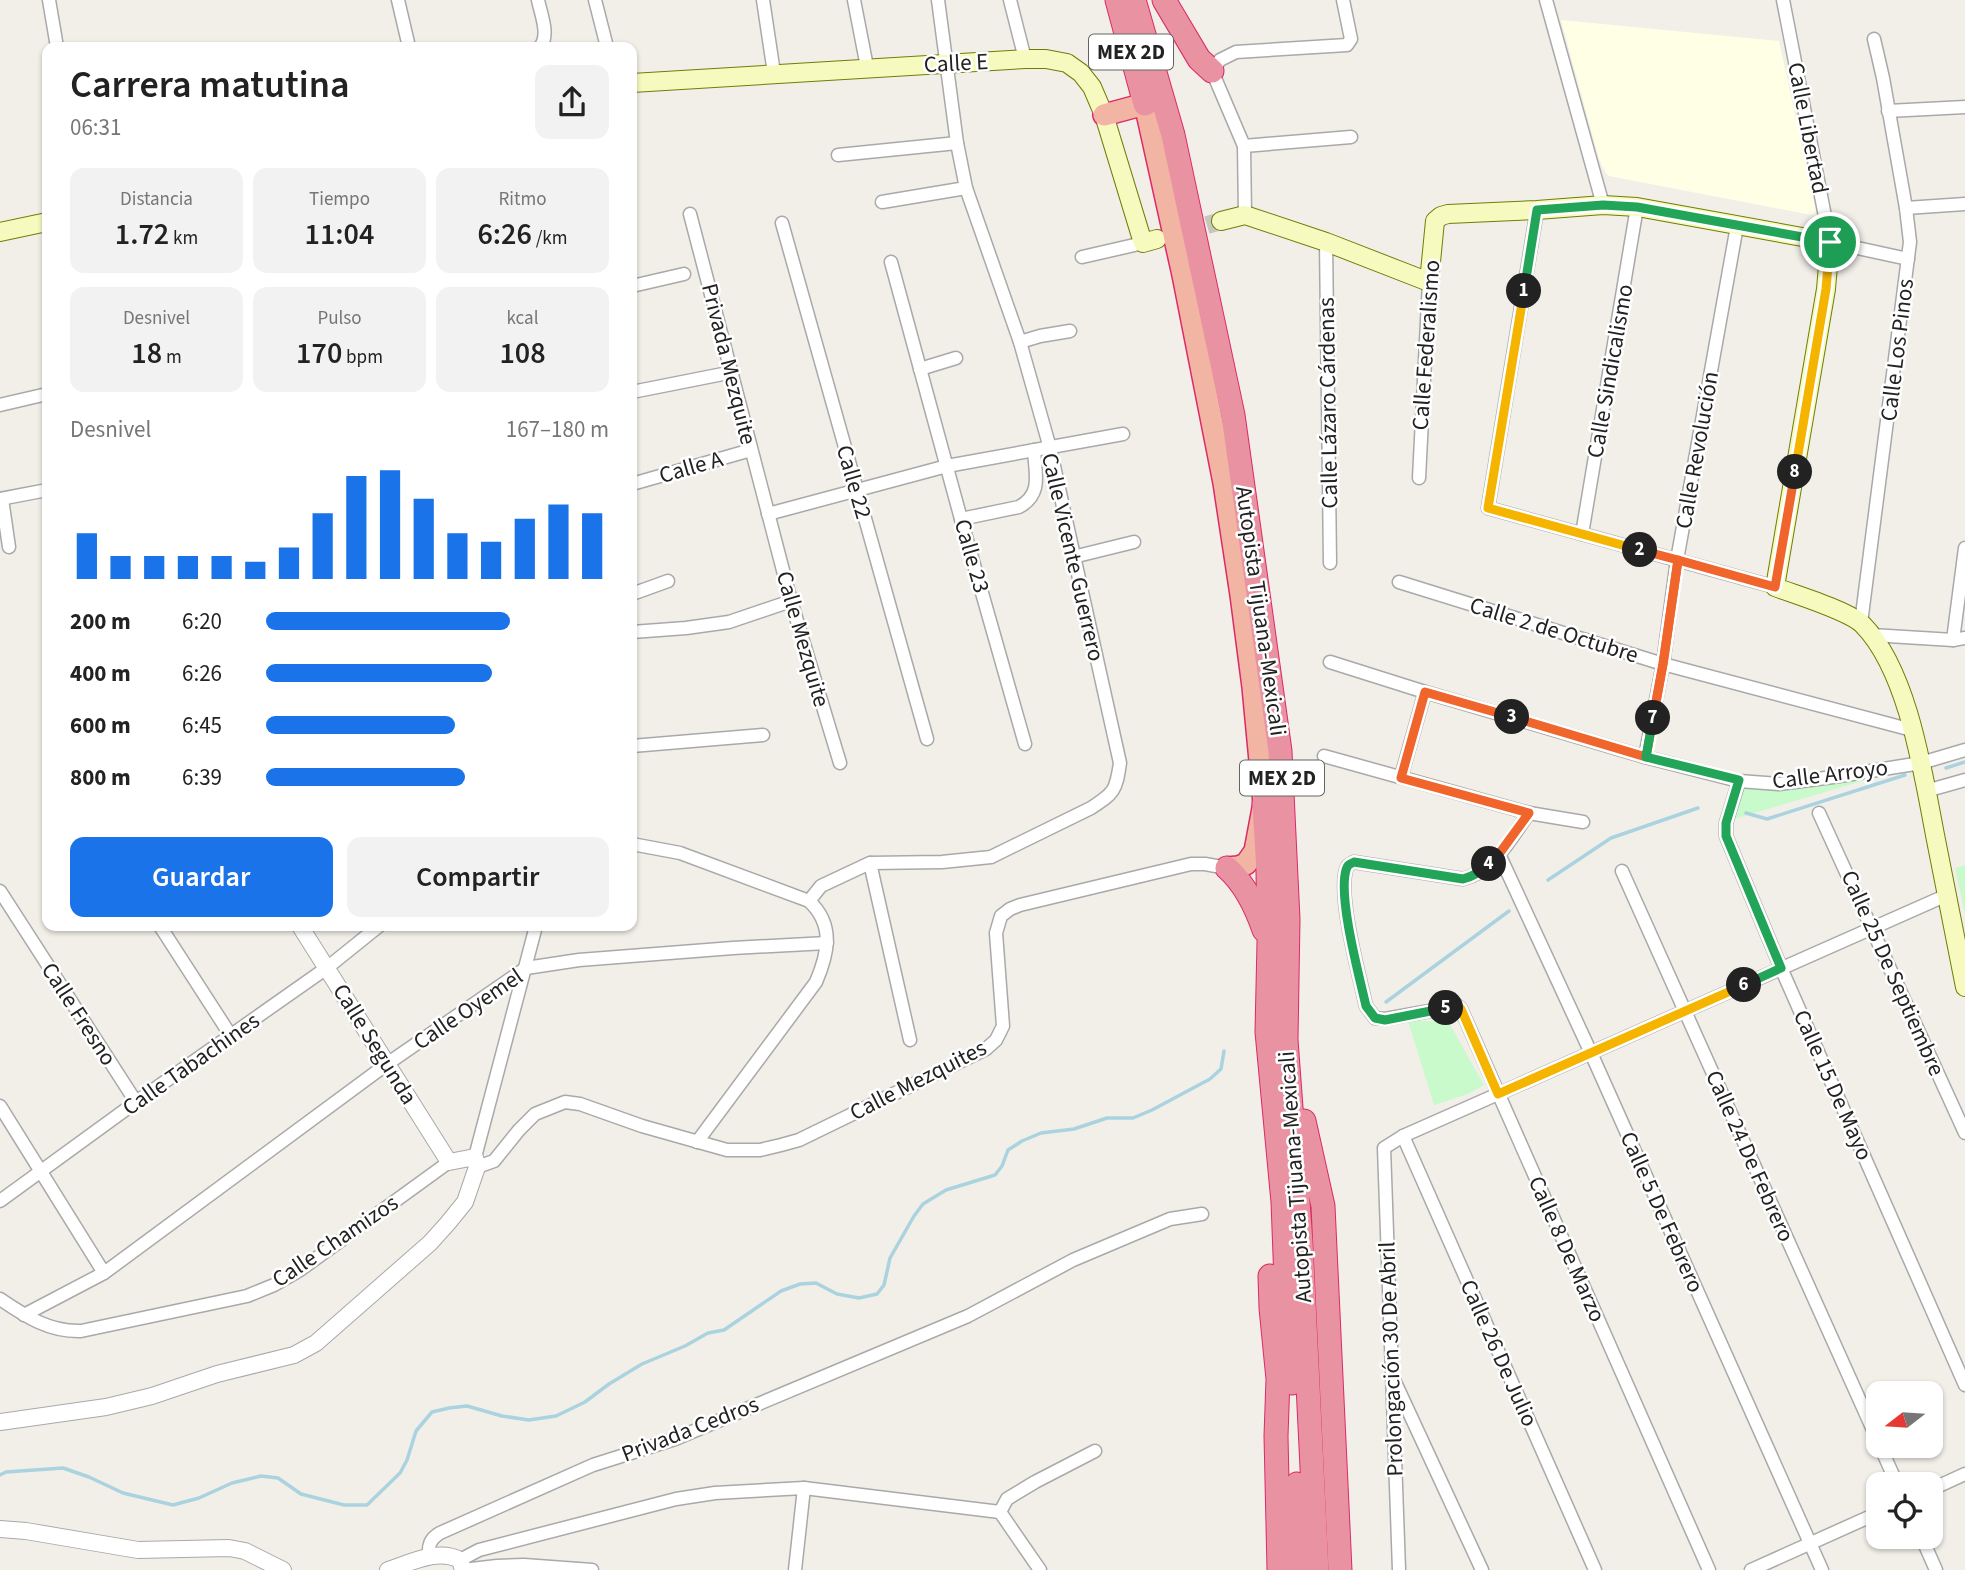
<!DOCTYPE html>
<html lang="es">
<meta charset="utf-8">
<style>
body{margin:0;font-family:"Source Sans 3",sans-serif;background:#f2f2f2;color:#222;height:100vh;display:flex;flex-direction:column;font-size:26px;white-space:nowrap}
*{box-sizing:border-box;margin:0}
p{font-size:23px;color:#767676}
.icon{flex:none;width:38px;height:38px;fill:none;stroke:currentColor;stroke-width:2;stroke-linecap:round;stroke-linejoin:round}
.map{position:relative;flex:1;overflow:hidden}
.details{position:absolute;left:42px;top:42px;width:595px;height:889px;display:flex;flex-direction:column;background:#fff;border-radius:14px;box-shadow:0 2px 5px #0004}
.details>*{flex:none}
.needle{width:46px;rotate:253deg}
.controls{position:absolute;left:1866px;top:1381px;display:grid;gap:14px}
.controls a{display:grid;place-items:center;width:77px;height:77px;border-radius:14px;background:#fff;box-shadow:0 2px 5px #0004;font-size:35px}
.pin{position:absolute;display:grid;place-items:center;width:60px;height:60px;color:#fff;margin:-30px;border:4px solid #fff;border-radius:50%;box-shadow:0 2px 7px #0007}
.km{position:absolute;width:35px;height:35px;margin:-18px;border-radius:50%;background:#222;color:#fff;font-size:19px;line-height:35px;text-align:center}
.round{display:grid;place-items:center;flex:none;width:74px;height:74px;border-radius:14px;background:#f2f2f2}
.overview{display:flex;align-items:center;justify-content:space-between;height:119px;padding:0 28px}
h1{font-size:38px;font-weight:600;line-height:52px}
.figures{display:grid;grid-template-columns:repeat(3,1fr);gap:10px;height:119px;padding:7px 28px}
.figures div{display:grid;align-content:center;border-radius:14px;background:#f2f2f2;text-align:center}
.figures b{font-size:30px;font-weight:600}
.figures small{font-size:19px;font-weight:400}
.figures p{font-size:19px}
.chart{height:196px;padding:14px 28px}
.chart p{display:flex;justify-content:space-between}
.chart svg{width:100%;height:126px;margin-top:7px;stroke:#1a73e8;stroke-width:6}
.button{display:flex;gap:14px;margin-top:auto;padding:14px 28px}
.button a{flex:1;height:80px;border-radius:14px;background:#1a73e8;color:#fff;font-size:28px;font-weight:600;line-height:80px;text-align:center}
.button a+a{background:#f2f2f2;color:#222}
ul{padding:0 28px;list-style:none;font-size:23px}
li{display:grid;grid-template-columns:112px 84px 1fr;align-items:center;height:52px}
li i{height:18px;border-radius:9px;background:#1a73e8}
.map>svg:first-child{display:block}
.education{fill:#ffffe5}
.park{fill:#c8facc}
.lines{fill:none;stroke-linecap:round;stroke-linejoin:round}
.stream{stroke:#aad3df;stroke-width:3.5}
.secondary-tunnel{stroke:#c8c6c1;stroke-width:18;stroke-dasharray:18 9;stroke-linecap:butt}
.minor-casing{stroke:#a9a9a9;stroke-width:15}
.tertiary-casing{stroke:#a9a9a9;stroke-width:18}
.secondary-casing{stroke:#707d05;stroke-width:20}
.trunk-casing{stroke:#dc2a67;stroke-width:24}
.motorway-casing{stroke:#dc2a67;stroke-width:25}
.minor{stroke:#fff;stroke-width:12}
.tertiary{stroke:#fff;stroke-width:16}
.secondary{stroke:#f7fabf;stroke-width:18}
.trunk{stroke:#f2b4a3;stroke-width:21}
.motorway{stroke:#e892a2;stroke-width:23}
.split-1-casing{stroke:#fff;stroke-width:14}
.split-2-casing{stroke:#fff;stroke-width:14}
.split-3-casing{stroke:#fff;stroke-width:14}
.split-4-casing{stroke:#fff;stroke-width:14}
.split-5-casing{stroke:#fff;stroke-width:14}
.split-6-casing{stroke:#fff;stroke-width:14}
.split-7-casing{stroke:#fff;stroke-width:14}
.split-8-casing{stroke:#fff;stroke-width:14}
.split-9-casing{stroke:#fff;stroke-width:14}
.split-1{stroke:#22a559;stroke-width:9}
.split-2{stroke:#f5b400;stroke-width:9}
.split-3{stroke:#f0652b;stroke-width:9}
.split-4{stroke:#f0652b;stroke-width:9}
.split-5{stroke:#22a559;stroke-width:9}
.split-6{stroke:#f5b400;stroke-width:9}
.split-7{stroke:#22a559;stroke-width:9}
.split-8{stroke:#f0652b;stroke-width:9}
.split-9{stroke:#f5b400;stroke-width:9}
.labels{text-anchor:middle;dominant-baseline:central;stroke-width:5;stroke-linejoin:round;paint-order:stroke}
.shield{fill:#fff;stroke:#646464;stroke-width:2}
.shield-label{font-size:21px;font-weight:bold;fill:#222}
.street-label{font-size:23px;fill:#222;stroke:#fff}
</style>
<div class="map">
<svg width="1965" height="1570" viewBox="0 0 1965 1570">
<rect width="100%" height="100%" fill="#f2efe9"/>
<polygon class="education" points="1561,20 1779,41 1817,216 1609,176 1605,172 1599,159"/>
<g class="park">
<polygon points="1913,766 1724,822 1736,783"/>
<polygon points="1965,865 1965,914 1955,868"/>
<polygon points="1408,1021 1448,1021 1484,1085 1468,1094 1434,1105"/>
</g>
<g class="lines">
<g class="stream">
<polyline points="1946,768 1965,762"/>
<polyline points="1746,813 1767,819 1905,775"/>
<polyline points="1548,880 1611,838 1698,808"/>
<polyline points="1386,1002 1509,911"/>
<polyline points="0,1475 6,1472 63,1468 89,1477 123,1493 173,1505 199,1498 232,1483 261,1476 278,1478 301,1494 344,1505 367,1505 400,1473 407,1460 416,1431 432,1412 449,1408 467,1406 502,1416 529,1420 556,1416 585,1402 609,1384 642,1364 685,1346 708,1333 724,1330 781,1291 800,1284 816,1283 837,1294 859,1298 877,1294 884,1285 890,1258 914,1216 923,1204 946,1190 995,1175 1002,1166 1008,1150 1022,1141 1041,1133 1074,1129 1107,1118 1133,1118 1152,1110 1210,1079 1221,1069 1224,1051"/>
</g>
<polyline class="secondary-tunnel" points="1181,233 1221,221"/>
<defs>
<g id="minor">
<polyline points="49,0 57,47"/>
<polyline points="398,0 409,47"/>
<path d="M538,0C541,15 550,35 540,47"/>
<polyline points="595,0 607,47"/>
<polyline points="763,0 774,73"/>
<polyline points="854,0 867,67"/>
<polyline points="1010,0 1025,59"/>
<polyline points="1546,0 1603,205"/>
<polyline points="1783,0 1830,242 1908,259"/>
<polyline points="1888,111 1965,107"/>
<polyline points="1244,146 1351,137"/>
<polyline points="838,155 957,143"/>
<polyline points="882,202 966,188"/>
<polyline points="1906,208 1965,204"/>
<polyline points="1537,210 1488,508 1775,587"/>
<polyline points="690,214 791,601 840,763"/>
<polyline points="1245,215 1244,146 1212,71 1220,60 1236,52 1347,45 1351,39 1343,0"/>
<polyline points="782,223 927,739"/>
<polyline points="1326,242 1330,563"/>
<polyline points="1082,257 1143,243"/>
<polyline points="891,262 961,519 1025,744"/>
<polyline points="632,286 684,274"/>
<polyline points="1020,342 1040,336 1070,331"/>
<polyline points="920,369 956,358"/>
<polyline points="632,392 733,372"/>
<polyline points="0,405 47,394"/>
<polyline points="1419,478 1429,282"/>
<polyline points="632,484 751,450"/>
<polyline points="0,499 47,490"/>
<polyline points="2,499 9,547"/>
<polyline points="768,514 947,466 1123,434"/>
<path d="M961,519L1019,507C1043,494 1035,473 1034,450"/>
<polyline points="1582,534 1637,207"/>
<polyline points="1073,557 1134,542"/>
<polyline points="1399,582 1663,664 1912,730"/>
<polyline points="632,594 668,581"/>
<polyline points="1861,623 1910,242 1906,208 1883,78 1874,39"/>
<polyline points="632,632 686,628 729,622 791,601"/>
<polyline points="1872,635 1953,640 1965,638"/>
<polyline points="1953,640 1965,548"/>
<polyline points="1330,662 1425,692 1645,757 1739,781 1779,784 1833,777 1921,763 1965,750"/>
<polyline points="632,746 763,735"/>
<polyline points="1324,756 1529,813 1583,822"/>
<polyline points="1645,757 1663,664 1677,560 1737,226"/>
<polyline points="1401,777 1425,692"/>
<polyline points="1739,781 1726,823 1726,836 1781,968 1965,1385"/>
<polyline points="1926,791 1965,780"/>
<path d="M1529,813C1512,836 1494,872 1463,879L1354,862C1349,865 1348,864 1346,870C1338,898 1359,974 1366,1006L1375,1018L1385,1019L1458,1006L1461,1009L1709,1570"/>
<polyline points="1819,813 1965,1133"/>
<path d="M632,844L680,853L809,901C835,925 828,954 816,982L697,1142"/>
<polyline points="1499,854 1591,1053 1822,1570"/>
<polyline points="870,863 910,1040"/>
<polyline points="1622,871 1878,1441"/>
<polyline points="0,891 136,1102"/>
<path d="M809,901L821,886L870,863L942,862L991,857L1091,808C1114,793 1116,791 1120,763L1050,448L1020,342L966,188L957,143L938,0"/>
<polyline points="160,926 231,1036"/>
<polyline points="0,1106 104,1273"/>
<polyline points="1403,1136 1595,1570"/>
<polyline points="475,1157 536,926"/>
<polyline points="477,1167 494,1161 519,1130 535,1114 565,1102 580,1104 642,1126 727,1150 760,1150 781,1145 799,1140 986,1049 996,1040 1003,1026 996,933 1001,916 1010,909 1020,905 1191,864 1205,864 1227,868"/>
<polyline points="0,1201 136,1102 328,967 379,926"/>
<path d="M0,1299C25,1316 49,1332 81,1331L247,1296L274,1285L300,1270L449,1162"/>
<polyline points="24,1315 104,1273 387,1064 526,968 579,960 733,948 827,943"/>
<polyline points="1394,1380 1482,1570"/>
<polyline points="1880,1446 1897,1484"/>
<polyline points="1930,1490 1965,1474"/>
<polyline points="1000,1512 1007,1499 1035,1482 1095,1451"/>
<polyline points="1000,1512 1040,1570"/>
<polyline points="1921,1536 1936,1570"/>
<path d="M429,1557C428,1545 430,1539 440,1533L593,1465L675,1439L968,1316L1073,1260L1170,1219L1202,1214"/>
<polyline points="460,1560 479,1550 676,1499 715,1493 804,1488 1000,1512"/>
<polyline points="463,1570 497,1566 524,1565 592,1570"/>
<polyline points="795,1570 804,1488"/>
<polyline points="1399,1570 1384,1148 1403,1136 1498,1094 1947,895"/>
<polyline points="1751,1570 1878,1513"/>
</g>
<g id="tertiary">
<polyline points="0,1422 106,1407 152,1396 217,1374 294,1355 316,1343 430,1243 448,1223 465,1202 477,1167 475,1157 449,1162 300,926"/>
<polyline points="0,1529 26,1531 138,1550 229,1548 245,1551 283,1570"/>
<path d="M388,1570C410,1563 438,1548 460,1560L463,1570"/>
</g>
<g id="secondary">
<polyline points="632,83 1025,59 1046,59 1067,63 1081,73 1092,87 1104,115 1143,243 1157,239"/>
<path d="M1221,221L1245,215L1326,242L1429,282L1435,221L1441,216L1448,214L1537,210L1603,205L1637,207L1830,242L1826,289L1775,587C1796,595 1850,611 1863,625C1908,671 1923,773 1935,835C1945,885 1955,936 1965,987"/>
<polyline points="0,232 47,222"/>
</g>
<polyline id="trunk" points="1104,115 1145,104 1183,275 1224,483 1241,595 1253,687 1264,803 1255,851 1246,864 1238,867 1227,868"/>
<g id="motorway">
<polyline points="1117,0 1145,104"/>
<polyline points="1134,0 1173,135 1233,415 1280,751 1288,919 1286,1040 1301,1242 1317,1570"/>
<polyline points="1164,0 1199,59 1212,71"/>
<polyline points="1264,803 1268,871 1269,942 1267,1032 1283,1202 1287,1308 1292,1383"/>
<path d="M1227,868C1245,884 1256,907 1264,930"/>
<polyline points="1304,1121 1323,1206 1340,1570"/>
<polyline points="1270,1276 1271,1308 1278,1379 1276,1436 1279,1570"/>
<polyline points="1297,1484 1301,1570"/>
</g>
</defs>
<use href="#minor" class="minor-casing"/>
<use href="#tertiary" class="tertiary-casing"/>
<use href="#secondary" class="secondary-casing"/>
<use href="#trunk" class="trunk-casing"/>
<use href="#motorway" class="motorway-casing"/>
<use href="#minor" class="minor"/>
<use href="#tertiary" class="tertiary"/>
<use href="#secondary" class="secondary"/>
<use href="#trunk" class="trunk"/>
<use href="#motorway" class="motorway"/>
</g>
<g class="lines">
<defs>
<polyline id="split-1" points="1524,291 1537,210 1603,205 1637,207 1830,242"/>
<polyline id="split-2" points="1524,291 1488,508 1640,550"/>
<polyline id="split-3" points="1512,717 1646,757 1663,664 1678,560 1640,550"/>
<polyline id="split-4" points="1489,864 1499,854 1529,813 1401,778 1425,692 1512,717"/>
<path id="split-5" d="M1446,1008L1385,1020L1375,1018L1366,1006C1359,975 1338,898 1346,870C1348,864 1349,865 1354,862L1463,879C1474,876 1481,872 1489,864"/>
<polyline id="split-6" points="1446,1008 1458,1006 1461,1009 1498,1094 1744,985"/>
<polyline id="split-7" points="1653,718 1646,757 1739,780 1726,823 1726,836 1781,968 1744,985"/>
<polyline id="split-8" points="1653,718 1663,664 1678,560 1775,587 1795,472"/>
<polyline id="split-9" points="1795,472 1826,289 1830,242"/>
</defs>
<use href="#split-1" class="split-1-casing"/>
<use href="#split-2" class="split-2-casing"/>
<use href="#split-3" class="split-3-casing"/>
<use href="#split-4" class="split-4-casing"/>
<use href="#split-5" class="split-5-casing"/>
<use href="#split-6" class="split-6-casing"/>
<use href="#split-7" class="split-7-casing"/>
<use href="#split-8" class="split-8-casing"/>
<use href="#split-9" class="split-9-casing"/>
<use href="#split-1" class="split-1"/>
<use href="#split-2" class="split-2"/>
<use href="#split-3" class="split-3"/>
<use href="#split-4" class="split-4"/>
<use href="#split-5" class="split-5"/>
<use href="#split-6" class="split-6"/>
<use href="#split-7" class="split-7"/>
<use href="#split-8" class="split-8"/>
<use href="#split-9" class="split-9"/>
</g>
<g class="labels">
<g class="shield">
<rect x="1089" y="34.5" width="84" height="35" rx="5"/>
<rect x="1240" y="760.5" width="84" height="35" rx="5"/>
</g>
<g class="shield-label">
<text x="1131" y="52">MEX 2D</text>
<text x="1282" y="778">MEX 2D</text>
</g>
<g class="street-label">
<text transform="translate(956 63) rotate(-3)">Calle E</text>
<text transform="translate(1808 128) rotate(79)">Calle Libertad</text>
<text transform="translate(1426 345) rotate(-86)">Calle Federalismo</text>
<text transform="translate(1897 350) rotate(-83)">Calle Los Pinos</text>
<text transform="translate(729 364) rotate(76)">Privada Mezquite</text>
<text transform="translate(1610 371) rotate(-80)">Calle Sindicalismo</text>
<text transform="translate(1328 403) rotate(-91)">Calle Lázaro Cárdenas</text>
<text transform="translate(1697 450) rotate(-80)">Calle Revolución</text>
<text transform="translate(691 467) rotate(-16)">Calle A</text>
<text transform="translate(854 482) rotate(74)">Calle 22</text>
<text transform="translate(972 556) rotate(74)">Calle 23</text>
<text transform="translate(1073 557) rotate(77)">Calle Vicente Guerrero</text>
<text transform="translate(1261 611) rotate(82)">Autopista Tijuana-Mexicali</text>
<text transform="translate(1554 630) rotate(17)">Calle 2 de Octubre</text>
<text transform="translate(803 639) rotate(74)">Calle Mezquite</text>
<text transform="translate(1830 774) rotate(-7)">Calle Arroyo</text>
<text transform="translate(1893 973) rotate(66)">Calle 25 De Septiembre</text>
<text transform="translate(468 1009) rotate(-34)">Calle Oyemel</text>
<text transform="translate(79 1014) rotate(57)">Calle Fresno</text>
<text transform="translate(375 1044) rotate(58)">Calle Segunda</text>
<text transform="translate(191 1064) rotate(-35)">Calle Tabachines</text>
<text transform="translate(918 1080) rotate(-27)">Calle Mezquites</text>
<text transform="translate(1833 1085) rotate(66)">Calle 15 De Mayo</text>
<text transform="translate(1750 1156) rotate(66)">Calle 24 De Febrero</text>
<text transform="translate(1295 1177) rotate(-94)">Autopista Tijuana-Mexicali</text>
<text transform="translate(1662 1212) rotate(66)">Calle 5 De Febrero</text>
<text transform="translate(335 1241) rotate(-34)">Calle Chamizos</text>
<text transform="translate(1567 1249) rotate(66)">Calle 8 De Marzo</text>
<text transform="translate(1499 1353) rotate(66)">Calle 26 De Julio</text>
<text transform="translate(1391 1359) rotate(-92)">Prolongación 30 De Abril</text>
<text transform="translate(690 1429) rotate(-21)">Privada Cedros</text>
</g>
</g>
</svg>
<div class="controls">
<a><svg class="needle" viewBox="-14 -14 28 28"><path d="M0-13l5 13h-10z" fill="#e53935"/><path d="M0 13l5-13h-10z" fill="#767676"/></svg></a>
<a><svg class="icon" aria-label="locate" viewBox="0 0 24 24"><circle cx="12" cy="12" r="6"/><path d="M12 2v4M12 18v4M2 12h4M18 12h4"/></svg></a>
</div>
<div class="pin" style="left:1830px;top:242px;background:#1e9e55"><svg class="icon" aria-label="arrive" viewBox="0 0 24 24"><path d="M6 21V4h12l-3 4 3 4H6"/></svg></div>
<b class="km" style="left:1524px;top:291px">1</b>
<b class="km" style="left:1640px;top:550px">2</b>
<b class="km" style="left:1512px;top:717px">3</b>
<b class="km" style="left:1489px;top:864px">4</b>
<b class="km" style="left:1446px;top:1008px">5</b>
<b class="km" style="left:1744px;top:985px">6</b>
<b class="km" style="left:1653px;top:718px">7</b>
<b class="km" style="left:1795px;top:472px">8</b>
<section class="details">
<div class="overview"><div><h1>Carrera matutina</h1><p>06:31</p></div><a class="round"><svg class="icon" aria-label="share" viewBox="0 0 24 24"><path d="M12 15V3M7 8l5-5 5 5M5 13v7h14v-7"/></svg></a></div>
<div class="figures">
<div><p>Distancia</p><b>1.72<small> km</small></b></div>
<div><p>Tiempo</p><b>11:04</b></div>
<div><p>Ritmo</p><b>6:26<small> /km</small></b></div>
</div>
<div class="figures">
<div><p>Desnivel</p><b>18<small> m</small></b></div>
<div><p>Pulso</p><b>170<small> bpm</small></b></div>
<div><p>kcal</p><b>108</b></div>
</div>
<div class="chart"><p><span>Desnivel</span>167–180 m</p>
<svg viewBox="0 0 160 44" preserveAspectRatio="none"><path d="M5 44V28M15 44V36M25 44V36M35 44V36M45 44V36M55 44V38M65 44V33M75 44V21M85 44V8M95 44V6M105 44V16M115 44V28M125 44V31M135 44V23M145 44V18M155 44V21"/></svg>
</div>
<ul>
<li><b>200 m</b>6:20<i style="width:71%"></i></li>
<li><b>400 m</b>6:26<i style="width:66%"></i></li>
<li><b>600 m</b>6:45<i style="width:55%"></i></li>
<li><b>800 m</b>6:39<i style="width:58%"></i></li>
</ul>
<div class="button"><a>Guardar</a><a>Compartir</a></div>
</section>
</div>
